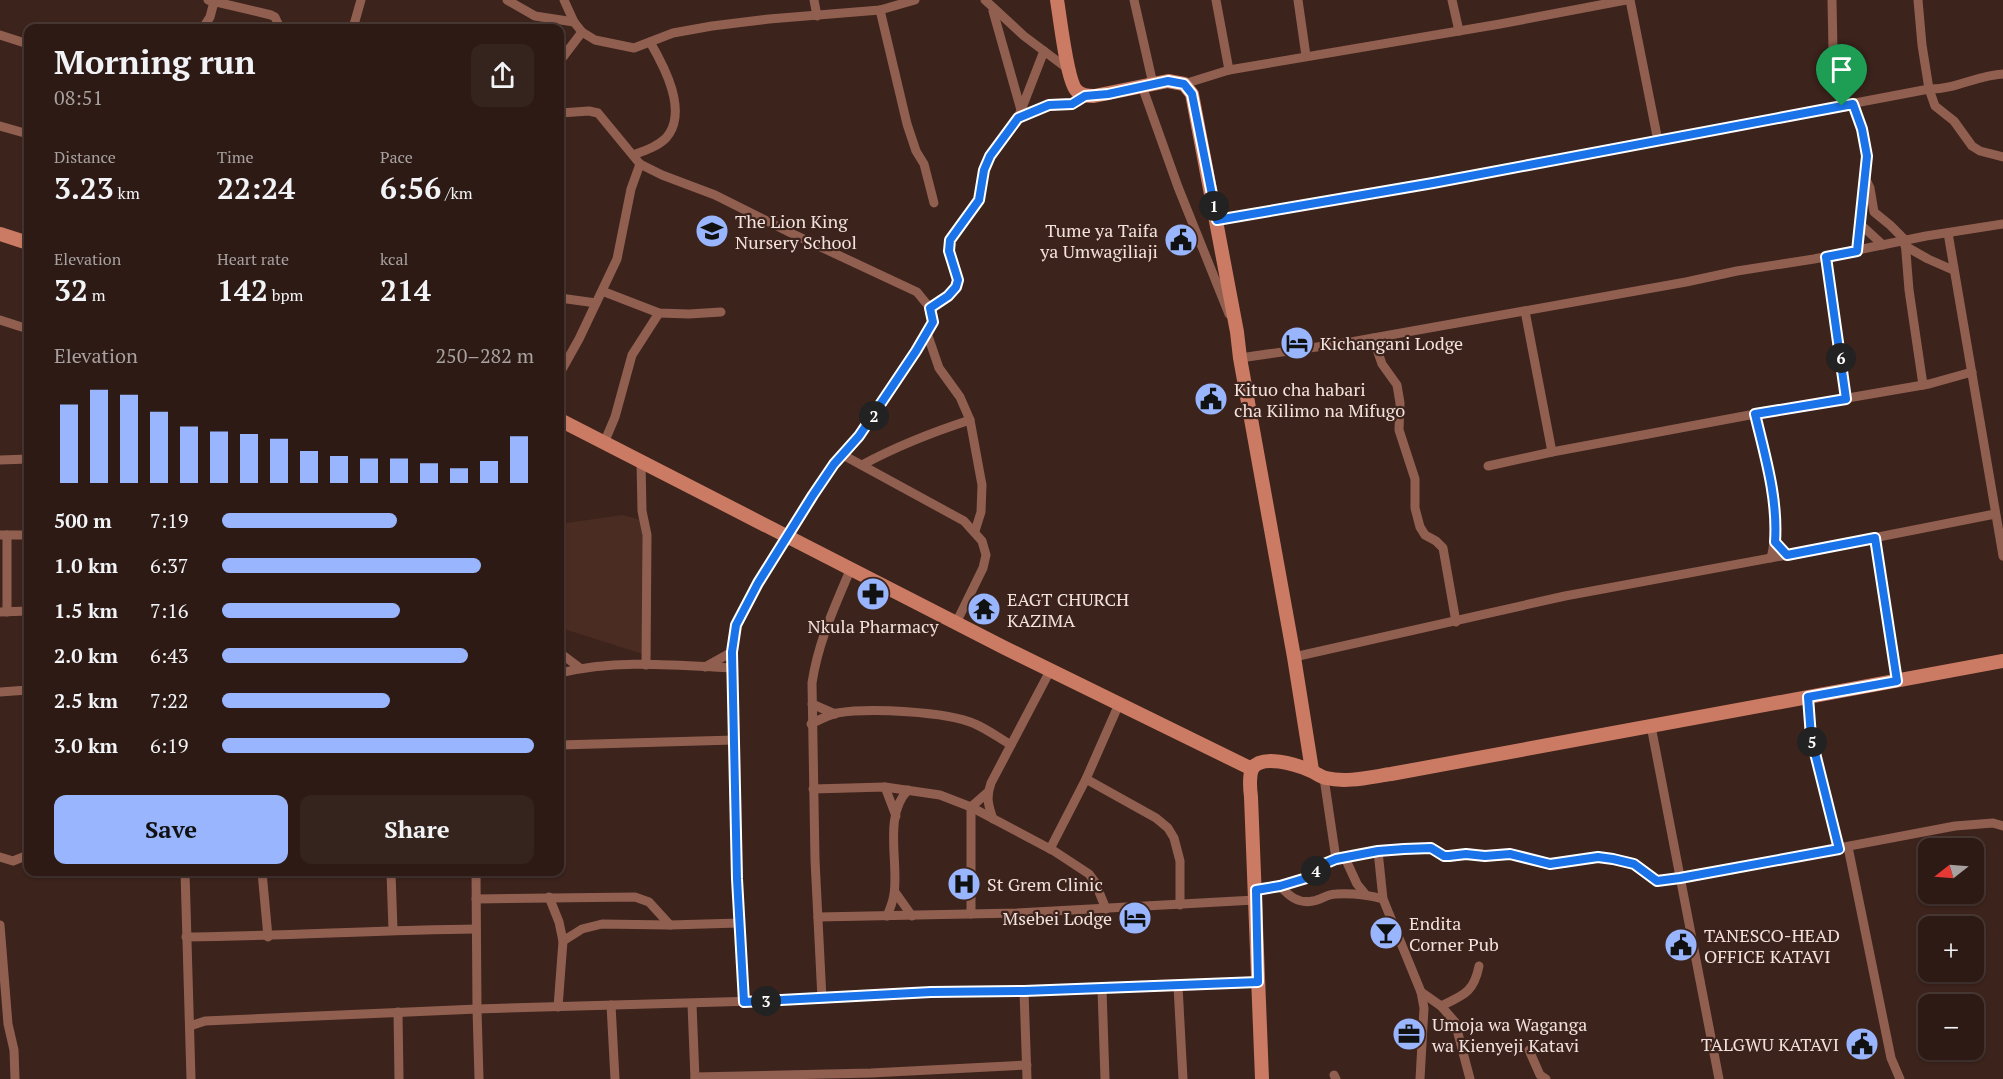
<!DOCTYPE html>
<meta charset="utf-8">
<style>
body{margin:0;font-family:"PT Serif",serif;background:#35231e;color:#f1f3f6;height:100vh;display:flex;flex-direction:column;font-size:22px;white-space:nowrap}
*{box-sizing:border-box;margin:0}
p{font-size:20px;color:#a7a1a0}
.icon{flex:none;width:33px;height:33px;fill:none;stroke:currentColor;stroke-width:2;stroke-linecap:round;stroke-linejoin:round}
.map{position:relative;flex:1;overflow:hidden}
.side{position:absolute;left:24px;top:24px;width:540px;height:852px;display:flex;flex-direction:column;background:#2d1a15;border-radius:12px;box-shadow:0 2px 4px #0004,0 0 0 2px #483834}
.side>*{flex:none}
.needle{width:39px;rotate:253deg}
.buttons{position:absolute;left:1918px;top:838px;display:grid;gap:12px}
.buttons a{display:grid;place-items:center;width:66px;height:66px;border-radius:12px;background:#2d1a15;box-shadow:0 2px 4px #0004,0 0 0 2px #483834;font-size:30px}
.pin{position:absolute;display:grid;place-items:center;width:51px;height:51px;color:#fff;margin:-62px -26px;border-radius:50% 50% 50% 0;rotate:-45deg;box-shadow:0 0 6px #0007}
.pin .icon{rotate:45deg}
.km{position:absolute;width:30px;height:30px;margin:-15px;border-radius:50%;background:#222;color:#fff;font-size:16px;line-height:30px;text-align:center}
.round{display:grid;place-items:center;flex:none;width:63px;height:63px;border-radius:12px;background:#35231e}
.head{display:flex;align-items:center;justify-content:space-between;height:102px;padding:0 30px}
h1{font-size:33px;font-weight:600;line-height:45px}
.metrics{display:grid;grid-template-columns:repeat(3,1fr);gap:9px;height:102px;padding:6px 30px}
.metrics div{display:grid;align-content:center}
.metrics b{font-size:30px;font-weight:600}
.metrics small{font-size:16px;font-weight:400}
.metrics p{font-size:16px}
.chart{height:168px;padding:12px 30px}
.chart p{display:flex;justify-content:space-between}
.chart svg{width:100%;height:108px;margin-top:6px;stroke:#98b5fd;stroke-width:6}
.cta{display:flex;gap:12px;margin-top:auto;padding:12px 30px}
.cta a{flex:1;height:69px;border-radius:12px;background:#98b5fd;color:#111;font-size:24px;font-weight:600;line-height:69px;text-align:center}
.cta a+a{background:#35231e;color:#f1f3f6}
ul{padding:0 30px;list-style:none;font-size:20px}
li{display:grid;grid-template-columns:96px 72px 1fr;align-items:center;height:45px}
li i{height:15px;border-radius:8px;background:#98b5fd}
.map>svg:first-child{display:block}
.built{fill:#4a2c23}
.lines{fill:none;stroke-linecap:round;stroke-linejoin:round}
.street{stroke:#915f50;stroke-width:9}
.secondary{stroke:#cb7b63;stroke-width:14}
.route-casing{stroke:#fff;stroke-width:12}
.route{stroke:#1a73e8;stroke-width:8}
.labels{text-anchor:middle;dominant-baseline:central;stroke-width:4.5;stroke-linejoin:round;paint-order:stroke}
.poi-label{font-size:18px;fill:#f2e1dc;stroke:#3c231c;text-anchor:start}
</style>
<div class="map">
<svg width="2003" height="1079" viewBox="0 0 2003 1079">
<rect width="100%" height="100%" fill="#3c231c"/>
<polygon class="built" points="622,515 642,520 644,608 643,654 564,629 560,524"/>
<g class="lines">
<g class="street">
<polyline points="208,0 271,15 275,17 280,28"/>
<polyline points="507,0 535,16 574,22"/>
<polyline points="564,0 574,22 582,32 595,40 634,48 673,33 712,26 769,19 880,10 915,0"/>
<polyline points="814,0 817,16"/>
<polyline points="985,0 1024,36 1068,69"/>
<polyline points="1134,0 1153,84"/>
<polyline points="1216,0 1229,70"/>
<polyline points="1298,0 1306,56"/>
<polyline points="1452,0 1459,31"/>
<polyline points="1630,0 1658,141"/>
<polyline points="1832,0 1833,51 1837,86 1842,106"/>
<polyline points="1918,0 1922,45 1929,89 1935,106 1954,121 1972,146 1980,151 2003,157"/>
<polyline points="880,10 907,124 916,151 924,164 934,203"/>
<polyline points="993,11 1021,110"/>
<polyline points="203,28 210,17 214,2"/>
<polyline points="353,28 361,0"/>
<polyline points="0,35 28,44"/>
<polyline points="560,61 582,32"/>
<polyline points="1184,84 1229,70 1500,24 1626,0"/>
<polyline points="1142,86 1178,187 1229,314"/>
<polyline points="1853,104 1862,129 1867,156 1857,251"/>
<polyline points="560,113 589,111 598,113 640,164 662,175 715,195 793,234 917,292 930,308 932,322 930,329 871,420 834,464 813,495 758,583 737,625 733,640 732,668 737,879 744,1002"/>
<polyline points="1018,118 1049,105 1072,104 1085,96"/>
<polyline points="0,126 28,134"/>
<path d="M633,155C644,151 657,147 666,138C689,112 664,66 650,42"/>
<polyline points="1865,178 1870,188 1874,212 1890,225 1905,240 1909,290 1923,385"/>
<path d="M1217,220L1433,183L1929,89C1954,90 1978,75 2003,74"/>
<polyline points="1859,223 1883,245"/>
<polyline points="1948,233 2003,556"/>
<polyline points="1905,246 1928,259 1953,270"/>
<polyline points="1826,257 1846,399"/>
<polyline points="602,291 659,313 689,314 721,312"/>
<polyline points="560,298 596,303"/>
<polyline points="930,308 948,296 956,287 958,280 949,251 950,240 979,200 984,169 990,156 1018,118 1044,51"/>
<polyline points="1525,311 1552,452"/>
<polyline points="0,320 28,329"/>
<polyline points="927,333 939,368 960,397 970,420 982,485 981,512 975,531"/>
<polyline points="1373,338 1382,364 1397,385 1400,403 1399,430 1415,479 1415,508 1420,527 1425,535 1436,541 1443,548 1456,622"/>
<polyline points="1240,358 1351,342 1686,282 1737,271 1814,259 1926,236 2003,224"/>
<polyline points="560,373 579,339 617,259 631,189 640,164"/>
<path d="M1755,414C1767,461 1783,510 1771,558"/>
<polyline points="604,443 615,417 632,355 659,313"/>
<polyline points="843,455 964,521 982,541 986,555 983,568 956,623"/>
<polyline points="0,460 28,459"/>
<polyline points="641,462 642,511 647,535 646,665"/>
<path d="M862,465C897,446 933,432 970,420"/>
<polyline points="1488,466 1552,452 1755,414 1929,384 1972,372"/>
<polyline points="0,535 28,535"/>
<polyline points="7,535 7,612"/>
<polyline points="1875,538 1897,681"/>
<polyline points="0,612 28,611"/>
<polyline points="560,653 580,668"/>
<polyline points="1294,657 1565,596 1787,555 1995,514"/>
<polyline points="705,667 732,652"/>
<path d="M560,673C615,659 675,665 732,668"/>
<polyline points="0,692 28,690"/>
<polyline points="1808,697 1811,737 1839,849"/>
<polyline points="812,704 835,714"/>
<path d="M811,724C819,720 828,715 837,713C869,708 946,711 975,724C987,729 999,738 1011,745"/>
<polyline points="1651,726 1719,1079"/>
<polyline points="560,745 734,740"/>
<polyline points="1324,778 1336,859"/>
<polyline points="1086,779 1156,818 1168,828 1174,838 1180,861 1180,905"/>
<polyline points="885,787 896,816"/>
<polyline points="813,789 885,787 940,795 971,807 1054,851 1089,874 1095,882 1106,909"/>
<path d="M993,819C988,805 986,797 991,783L1051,669"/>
<polyline points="1848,847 1891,1058 1900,1079"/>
<polyline points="1050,849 1086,779 1119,704"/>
<polyline points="1378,851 1383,899 1421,992 1424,1008 1420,1079"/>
<polyline points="0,857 13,861 28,855"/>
<polyline points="1345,858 1357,884 1366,895"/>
<polyline points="185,872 191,1079"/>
<polyline points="262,872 268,937"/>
<polyline points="391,872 393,930"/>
<polyline points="476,872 477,1009 479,1079"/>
<path d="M1280,886C1289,896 1298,904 1313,901C1321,900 1327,894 1336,894C1352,893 1368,895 1383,899"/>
<polyline points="1255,890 1280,886 1310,877 1324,864 1336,859 1378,851 1404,849 1431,848 1444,856 1466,854 1490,856 1510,854 1550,863 1597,857 1613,859 1634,864 1657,881 1680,878 1955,826 1993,823 2003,826"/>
<polyline points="895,892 912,916"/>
<polyline points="549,897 559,922 563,941 558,1007"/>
<polyline points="476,899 635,897 649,902 670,925"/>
<polyline points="971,914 971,807 987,793"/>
<path d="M887,916C890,909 893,902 894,894C899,863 883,815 908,790"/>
<polyline points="818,917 1017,913 1255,900"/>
<polyline points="0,925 8,1024 14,1050 15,1079"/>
<path d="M186,937C283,936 379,930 476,929"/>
<polyline points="563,941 582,929 602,924 670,925 739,923"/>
<polyline points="1178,986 1183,1079"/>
<polyline points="1102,989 1105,1079"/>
<polyline points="1024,991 1027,1079"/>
<polyline points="1421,992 1441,1006 1455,1022 1470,1079"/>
<path d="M822,999L815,860L812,683C818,642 835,606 851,568"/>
<polyline points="692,1004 695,1079"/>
<polyline points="611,1005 615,1079"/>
<path d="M1441,1006C1464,995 1474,992 1479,966"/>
<polyline points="398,1012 399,1079"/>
<polyline points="190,1026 205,1021 477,1009 822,999 931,992 1024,991 1258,983"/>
<polyline points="1529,1050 1540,1075 1546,1079"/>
<polyline points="1334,1075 1336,1079"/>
<polyline points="695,1077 871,1073 1027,1065"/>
</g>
<g class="secondary">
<path d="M1057,0C1060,17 1067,82 1077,91C1082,96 1088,96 1094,96L1168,81L1184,84L1192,94L1237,332L1240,358L1294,657L1312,770"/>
<polyline points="0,234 28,243"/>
<polyline points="560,420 1005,648 1252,769"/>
<path d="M1262,1079L1251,797C1250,789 1249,777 1252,769C1261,753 1297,765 1309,770C1315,772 1320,777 1326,778C1347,783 1370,777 1391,774L2003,661"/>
</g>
</g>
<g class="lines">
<defs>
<path id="route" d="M1168,81L1184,84L1192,94L1217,220L1433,183L1853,104L1862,129L1867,156L1857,251L1826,257L1846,399L1755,414C1765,456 1778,498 1775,542L1787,555L1875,538L1897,681L1808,697L1811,737L1839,849L1680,878L1657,881L1634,864L1613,859L1598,857L1550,864L1510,854L1485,856L1466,854L1449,856H1444L1431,848L1404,849L1378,851L1336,859L1324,864L1310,877L1280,886L1256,890L1258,982L1024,991L931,992L744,1002L737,879L732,652L736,625L758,583L813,495L834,464L859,436L916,351L933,322L930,308L948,296L956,287L958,280L949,251L950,240L979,200L984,170L990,156L1018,118L1049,105L1072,104L1085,96L1108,94Z"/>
</defs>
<use href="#route" class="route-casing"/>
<use href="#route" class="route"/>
</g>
<defs>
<symbol id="school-disc" viewBox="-11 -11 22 22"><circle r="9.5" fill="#98b5fd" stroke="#3c231c"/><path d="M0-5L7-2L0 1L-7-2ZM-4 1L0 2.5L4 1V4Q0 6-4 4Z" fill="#111"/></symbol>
<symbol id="civic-disc" viewBox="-11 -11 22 22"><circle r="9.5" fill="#98b5fd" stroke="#3c231c"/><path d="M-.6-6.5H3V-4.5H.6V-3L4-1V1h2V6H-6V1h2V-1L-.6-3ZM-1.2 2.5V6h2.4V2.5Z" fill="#111"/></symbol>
<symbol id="hotel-disc" viewBox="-11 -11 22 22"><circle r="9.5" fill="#98b5fd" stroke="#3c231c"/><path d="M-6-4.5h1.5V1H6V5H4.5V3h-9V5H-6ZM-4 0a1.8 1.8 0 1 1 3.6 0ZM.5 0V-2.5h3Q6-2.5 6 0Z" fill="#111"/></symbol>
<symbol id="pharmacy-disc" viewBox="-11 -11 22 22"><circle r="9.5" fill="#98b5fd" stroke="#3c231c"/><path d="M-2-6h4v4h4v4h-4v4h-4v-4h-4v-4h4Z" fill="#111"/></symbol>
<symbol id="temple-disc" viewBox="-11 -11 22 22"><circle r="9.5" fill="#98b5fd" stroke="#3c231c"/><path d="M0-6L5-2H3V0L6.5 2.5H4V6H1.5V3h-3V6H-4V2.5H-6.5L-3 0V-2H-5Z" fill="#111"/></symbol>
<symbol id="hospital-disc" viewBox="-11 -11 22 22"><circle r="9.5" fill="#98b5fd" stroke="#3c231c"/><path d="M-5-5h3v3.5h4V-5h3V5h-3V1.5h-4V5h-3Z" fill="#111"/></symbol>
<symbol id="bar-disc" viewBox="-11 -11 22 22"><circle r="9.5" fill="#98b5fd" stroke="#3c231c"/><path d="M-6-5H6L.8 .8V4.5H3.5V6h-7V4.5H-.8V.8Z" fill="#111"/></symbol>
<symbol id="office-disc" viewBox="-11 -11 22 22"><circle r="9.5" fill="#98b5fd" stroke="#3c231c"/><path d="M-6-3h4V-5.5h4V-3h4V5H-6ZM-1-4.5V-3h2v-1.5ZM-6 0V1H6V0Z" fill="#111"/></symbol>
</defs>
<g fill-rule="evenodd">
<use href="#school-disc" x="693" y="212" width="38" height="38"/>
<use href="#civic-disc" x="1162" y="221" width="38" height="38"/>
<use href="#hotel-disc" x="1278" y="324" width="38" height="38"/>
<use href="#civic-disc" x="1192" y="380" width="38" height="38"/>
<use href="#pharmacy-disc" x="854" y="575" width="38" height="38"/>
<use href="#temple-disc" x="965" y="590" width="38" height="38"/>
<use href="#hospital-disc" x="945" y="865" width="38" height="38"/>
<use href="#hotel-disc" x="1116" y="899" width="38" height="38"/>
<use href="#bar-disc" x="1367" y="914" width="38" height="38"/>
<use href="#civic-disc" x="1662" y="926" width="38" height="38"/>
<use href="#office-disc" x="1390" y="1015" width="38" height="38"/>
<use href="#civic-disc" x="1843" y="1025" width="38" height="38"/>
</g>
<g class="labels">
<g class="poi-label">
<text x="735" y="221">The Lion King<tspan x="735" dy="21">Nursery School</tspan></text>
<text x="1158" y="230" text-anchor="end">Tume ya Taifa<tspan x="1158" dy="21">ya Umwagiliaji</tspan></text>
<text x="1320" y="343">Kichangani Lodge</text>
<text x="1234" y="389">Kituo cha habari<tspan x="1234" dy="21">cha Kilimo na Mifugo</tspan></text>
<text x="1007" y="599">EAGT CHURCH<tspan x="1007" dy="21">KAZIMA</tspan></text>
<text x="873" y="626" text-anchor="middle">Nkula Pharmacy</text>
<text x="987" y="884">St Grem Clinic</text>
<text x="1112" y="918" text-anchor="end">Msebei Lodge</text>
<text x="1409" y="923">Endita<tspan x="1409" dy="21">Corner Pub</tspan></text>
<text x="1704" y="935">TANESCO-HEAD<tspan x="1704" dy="21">OFFICE KATAVI</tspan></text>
<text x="1432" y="1024">Umoja wa Waganga<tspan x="1432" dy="21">wa Kienyeji Katavi</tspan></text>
<text x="1839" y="1044" text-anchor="end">TALGWU KATAVI</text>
</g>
</g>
</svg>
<div class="buttons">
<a><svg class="needle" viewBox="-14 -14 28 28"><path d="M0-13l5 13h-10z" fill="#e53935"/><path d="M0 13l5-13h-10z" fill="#a7a1a0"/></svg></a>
<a>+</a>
<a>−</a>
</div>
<div class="pin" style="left:1842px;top:106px;background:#1e9e55"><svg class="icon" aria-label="arrive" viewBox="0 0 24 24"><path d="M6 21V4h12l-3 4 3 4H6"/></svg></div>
<b class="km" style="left:1214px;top:206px">1</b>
<b class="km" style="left:874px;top:416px">2</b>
<b class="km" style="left:766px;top:1001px">3</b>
<b class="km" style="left:1316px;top:871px">4</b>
<b class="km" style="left:1812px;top:742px">5</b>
<b class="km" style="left:1841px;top:358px">6</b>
<section class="side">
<div class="head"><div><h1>Morning run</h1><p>08:51</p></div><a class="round"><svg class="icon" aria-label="share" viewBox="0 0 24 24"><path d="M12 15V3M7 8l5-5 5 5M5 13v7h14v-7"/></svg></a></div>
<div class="metrics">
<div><p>Distance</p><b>3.23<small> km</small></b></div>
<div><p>Time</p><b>22:24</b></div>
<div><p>Pace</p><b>6:56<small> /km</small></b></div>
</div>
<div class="metrics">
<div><p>Elevation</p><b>32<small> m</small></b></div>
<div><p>Heart rate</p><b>142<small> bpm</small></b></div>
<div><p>kcal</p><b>214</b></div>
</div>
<div class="chart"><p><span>Elevation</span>250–282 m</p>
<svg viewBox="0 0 160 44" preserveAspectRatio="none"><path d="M5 44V12M15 44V6M25 44V8M35 44V15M45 44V21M55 44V23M65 44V24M75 44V26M85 44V31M95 44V33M105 44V34M115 44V34M125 44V36M135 44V38M145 44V35M155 44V25"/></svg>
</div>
<ul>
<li><b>500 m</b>7:19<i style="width:56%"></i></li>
<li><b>1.0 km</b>6:37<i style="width:83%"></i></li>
<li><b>1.5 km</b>7:16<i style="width:57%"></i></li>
<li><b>2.0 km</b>6:43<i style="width:79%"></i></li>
<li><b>2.5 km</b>7:22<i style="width:54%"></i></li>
<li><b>3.0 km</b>6:19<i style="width:100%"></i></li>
</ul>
<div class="cta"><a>Save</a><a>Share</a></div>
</section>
</div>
